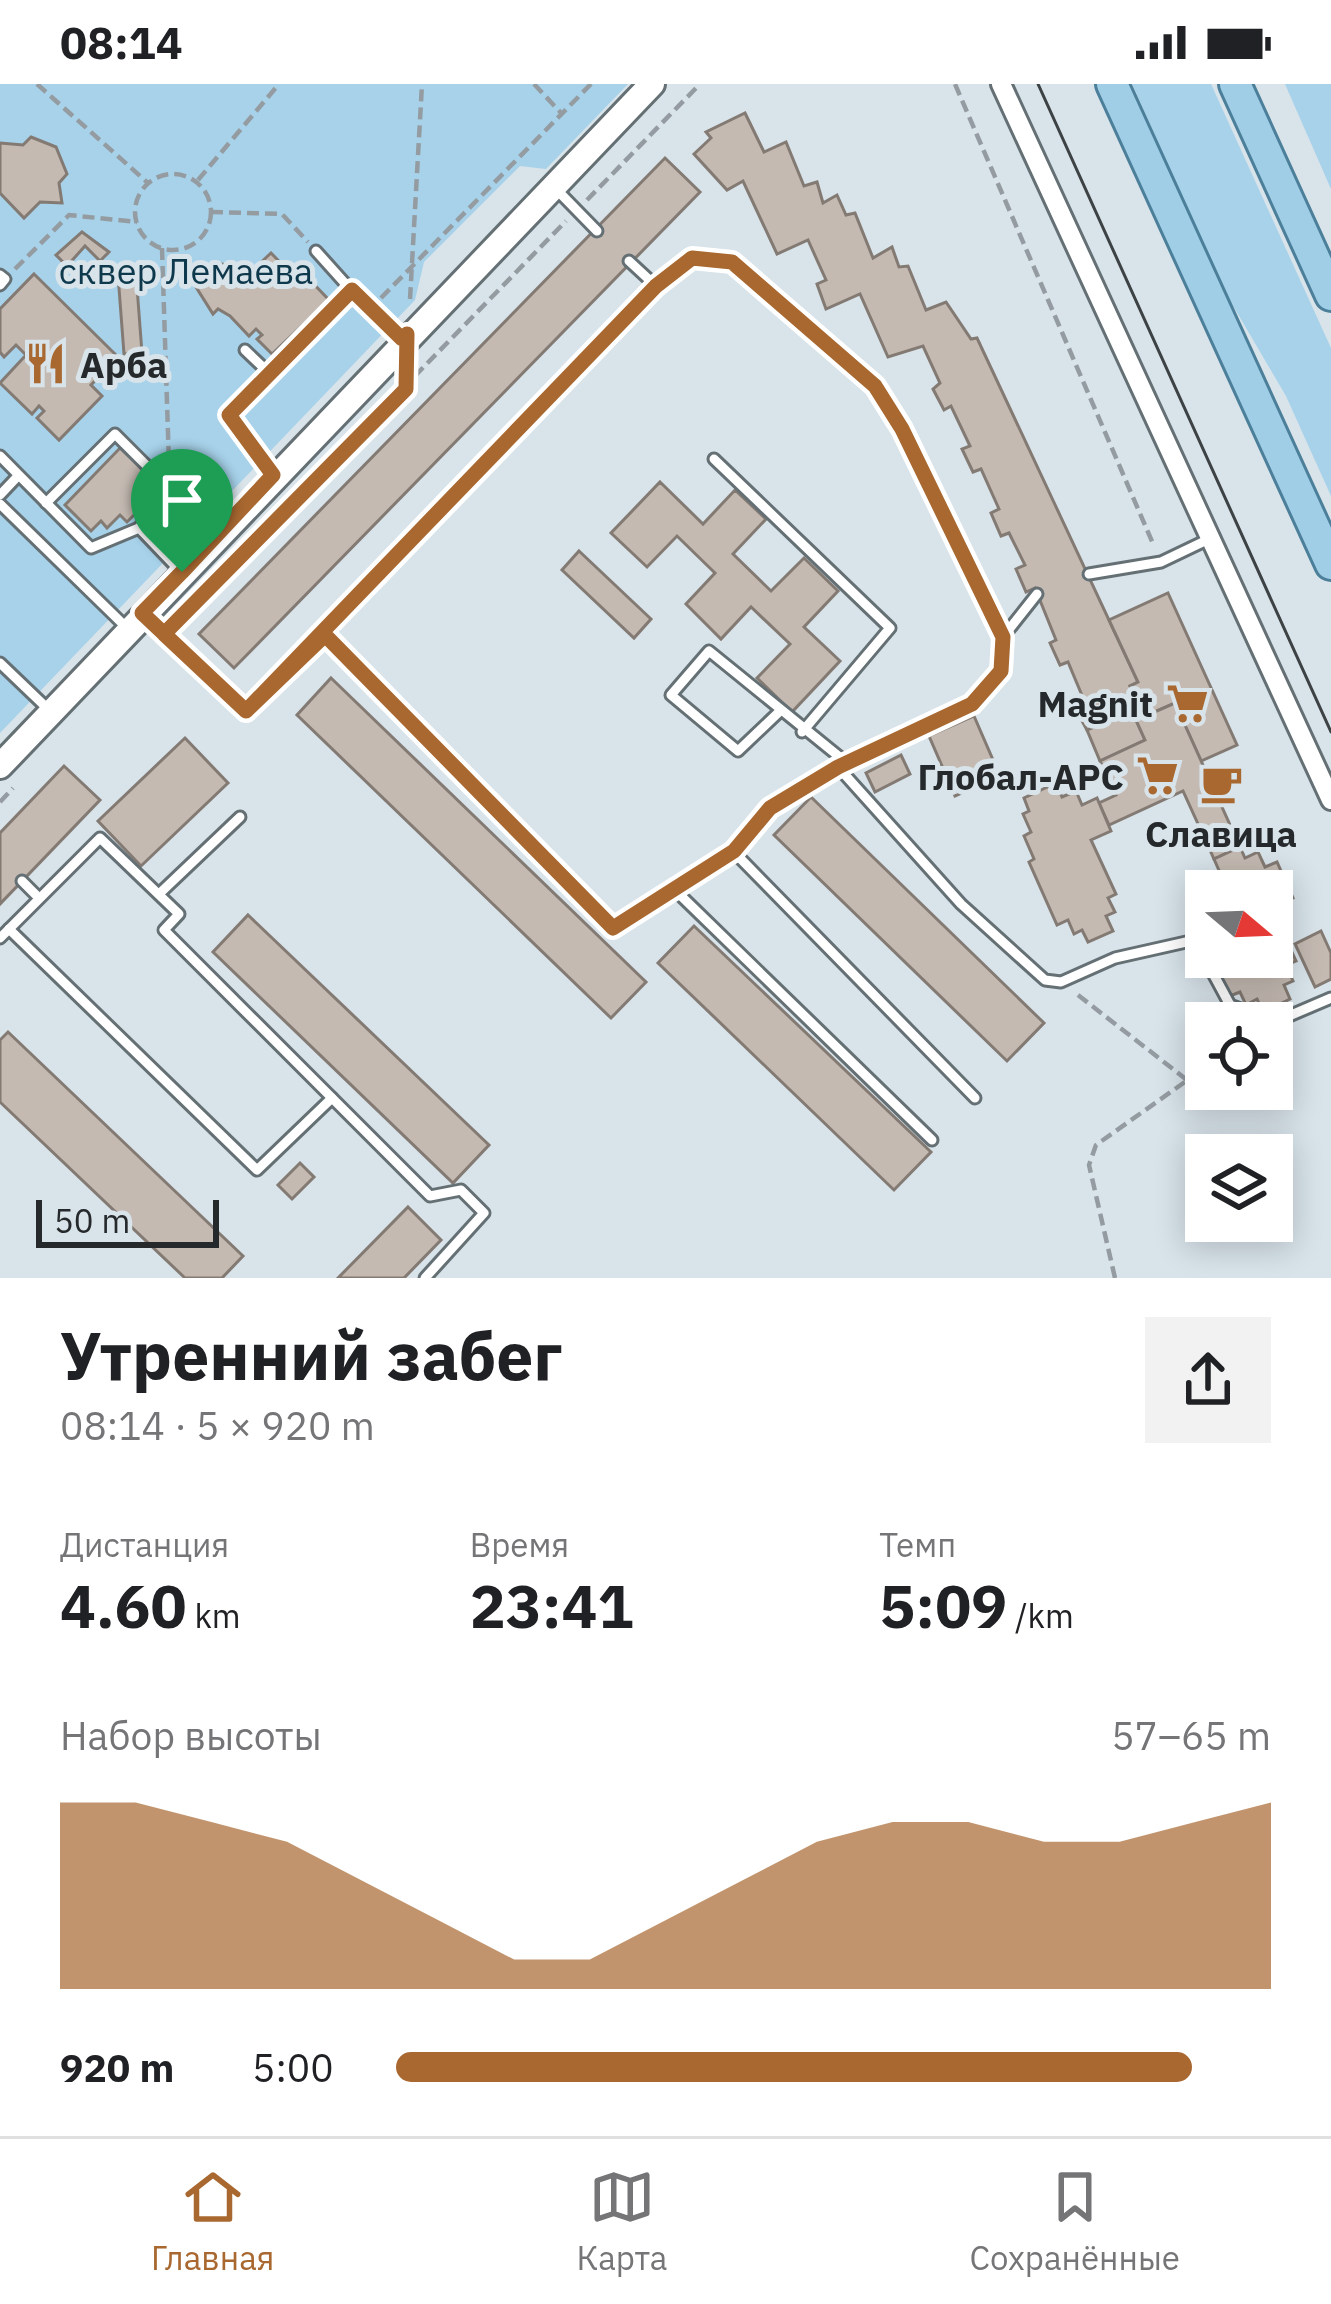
<!DOCTYPE html>
<html lang="ru">
<meta charset="utf-8">
<style>
body{margin:0;font-family:"IBM Plex Sans",sans-serif;background:#f2f2f2;color:#202124;height:100vh;display:flex;flex-direction:column;font-size:45px;white-space:nowrap}
*{box-sizing:border-box;margin:0}
p{font-size:39px;color:#757577}
.icon{flex:none;width:66px;height:66px;fill:none;stroke:currentColor;stroke-width:2;stroke-linecap:round;stroke-linejoin:round}
.map{position:relative;height:1194px;overflow:hidden}
.side{display:flex;flex-direction:column;background:#fff;flex:1}
.side>*{flex:none}
.needle{width:78px;rotate:109deg}
.fabs{position:absolute;left:1185px;top:786px;display:grid;gap:24px}
.fabs a{display:grid;place-items:center;width:108px;height:108px;border-radius:0px;background:#fff;box-shadow:0 6px 30px #0003;font-size:60px}
.scale{position:absolute;left:36px;bottom:30px;width:183px;box-sizing:border-box;padding-left:12px;border:6px solid #25292b;border-top:0;font-size:33px;line-height:42px;white-space:nowrap;color:#25292b;-webkit-text-stroke:9px #d8e3ea;paint-order:stroke}
.pin{position:absolute;display:grid;place-items:center;width:102px;height:102px;color:#fff;margin:-123px -51px;border-radius:50% 50% 50% 0;rotate:-45deg;box-shadow:0 0 12px #0007}
.pin .icon{rotate:45deg}
.round{display:grid;place-items:center;flex:none;width:126px;height:126px;border-radius:0px;background:#f2f2f2}
.summary{display:flex;align-items:center;justify-content:space-between;height:204px;padding:0 60px}
h1{font-size:66px;font-weight:800;line-height:90px}
.metrics{display:grid;grid-template-columns:repeat(3,1fr);gap:18px;height:204px;padding:12px 60px}
.metrics div{display:grid;align-content:center}
.metrics b{font-size:60px;font-weight:800}
.metrics small{font-size:33px;font-weight:400}
.metrics p{font-size:33px}
.chart{height:336px;padding:24px 60px}
.chart p{display:flex;justify-content:space-between}
.chart svg{width:100%;height:216px;margin-top:12px;fill:#a86830;opacity:.7}
ul{padding:0 60px;list-style:none;font-size:39px}
li{display:grid;grid-template-columns:192px 144px 1fr;align-items:center;height:90px}
li i{height:30px;border-radius:15px;background:#a86830}
.status{display:flex;justify-content:space-between;align-items:center;height:84px;padding:0 60px;background:#fff;direction:ltr}
.status svg{height:33px;fill:currentColor}
.tab-bar{display:flex;justify-content:space-around;align-items:center;height:168px;border-top:3px solid #e0e0e0;background:#fff;font-size:33px;color:#757577}
.tab-bar a{display:grid;justify-items:center;gap:6px}
.tab-bar .current{color:#a86830}
.map>svg:first-child{display:block}
.green{fill:#a7d2ea}
.building{fill:#c4bab2;stroke:#837a73;stroke-width:3}
.lines{fill:none;stroke-linecap:round;stroke-linejoin:round}
.service-casing{stroke:#657075;stroke-width:15}
.minor-casing{stroke:#657075;stroke-width:24}
.tertiary-casing{stroke:#657075;stroke-width:30}
.primary-casing{stroke:#4c7f9a;stroke-width:36}
.path{stroke:#949ca1;stroke-width:4.5;stroke-dasharray:12 6;stroke-linecap:butt}
.service{stroke:#fff;stroke-width:9}
.minor{stroke:#fff;stroke-width:18}
.tertiary{stroke:#fff;stroke-width:24}
.primary{stroke:#a0cee6;stroke-width:30}
.tram{stroke:#3d4245;stroke-width:3}
.route-casing{stroke:#fff;stroke-width:24}
.route{stroke:#a86830;stroke-width:15}
.labels{text-anchor:middle;dominant-baseline:central;stroke-width:10;stroke-linejoin:round;paint-order:stroke}
.park-label{font-size:36px;fill:#0e394c;stroke:#d8e3ea}
.poi-label{font-size:36px;font-weight:bold;fill:#25292b;stroke:#d8e3ea;text-anchor:end}
</style>
<div class="status"><b>08:14</b><svg viewBox="0 0 49 12"><path d="M0 12V9h3v3zM5 12V6h3v6zM10 12V3h3v9zM15 12V0h3v12zM26 1h20v11H26zM47 4h2v5h-2z"/></svg></div>
<div class="map">
<svg width="1331" height="1194" viewBox="0 0 1331 1194">
<rect width="100%" height="100%" fill="#d8e3ea"/>
<g class="green">
<polygon points="0,0 628,0 546,85 520,82 424,178 415,216 0,649"/>
<polygon points="1132,0 1211,0 1331,264 1331,412 1286,312 1225,208"/>
<polygon points="1285,0 1331,0 1331,105"/>
</g>
<g class="building">
<polygon points="745,29 764,68 786,58 804,102 817,98 823,119 837,111 846,131 855,129 873,174 892,163 899,183 908,182 926,226 946,218 971,255 977,254 1138,598 1130,602 1140,623 1087,646 1076,626 1086,621 1068,578 1060,581 1050,559 1056,556 1035,504 1026,508 1016,485 1025,481 1009,449 1001,452 991,429 999,425 981,385 973,388 962,365 970,362 951,322 944,326 933,305 940,299 923,262 888,273 860,210 826,225 817,200 826,196 808,156 777,170 743,97 727,106 694,70 711,54 706,48"/>
<polygon points="31,53 56,63 67,90 59,99 62,119 40,118 24,134 0,109 0,59 23,61"/>
<polygon points="665,74 700,108 234,584 199,550"/>
<polygon points="82,148 109,168 100,177 85,162 67,182 56,171"/>
<polygon points="271,169 301,200 308,194 329,216 272,270 257,255 262,251 256,245 249,252 230,232 218,225 213,230 196,203 216,179 253,186"/>
<polygon points="34,190 118,273 91,301 102,312 59,356 37,334 44,327 39,322 32,330 0,299 26,271 16,261 4,273 0,268 0,225"/>
<polygon points="136,190 142,269 124,270 118,191"/>
<polygon points="120,364 147,390 140,396 147,403 135,416 142,423 127,438 120,431 107,444 101,437 91,447 65,421"/>
<polygon points="660,398 703,440 735,406 766,435 733,470 771,507 804,474 838,507 804,543 840,577 792,628 757,594 790,560 751,523 721,555 686,520 715,489 677,452 647,483 611,449"/>
<polygon points="579,467 651,535 634,554 562,486"/>
<polygon points="1168,509 1237,661 1201,677 1175,619 1136,636 1145,656 1100,677 1087,646 1140,623 1130,602 1138,598 1109,536"/>
<polygon points="331,594 646,898 611,934 297,631"/>
<polygon points="1175,619 1240,763 1214,775 1183,707 1109,741 1099,719 1116,711 1100,677 1145,656 1136,636"/>
<polygon points="974,632 1000,692 955,712 929,652"/>
<polygon points="185,654 228,699 141,782 98,737"/>
<polygon points="901,671 910,690 875,708 866,689"/>
<polygon points="64,682 100,716 0,820 0,749"/>
<polygon points="1056,699 1062,713 1076,707 1082,721 1097,714 1111,747 1091,756 1116,810 1108,814 1115,828 1106,832 1113,847 1088,858 1082,846 1074,850 1068,836 1057,841 1029,778 1034,775 1024,752 1031,748 1023,730 1029,727 1024,714"/>
<polygon points="811,713 1044,939 1007,977 774,751"/>
<polygon points="1240,763 1245,774 1258,768 1265,783 1277,778 1293,814 1272,823 1272,807 1213,807 1208,797 1221,791 1214,775"/>
<polygon points="1272,825 1296,877 1286,881 1293,897 1284,901 1290,915 1263,928 1257,915 1246,921 1240,908 1230,912 1214,876 1272,873"/>
<polygon points="248,831 489,1061 453,1099 213,868"/>
<polygon points="694,842 931,1068 894,1106 658,879"/>
<polygon points="1321,847 1331,869 1331,895 1315,903 1295,860"/>
<polygon points="8,948 243,1172 222,1194 185,1194 0,1018 0,956"/>
<polygon points="300,1079 314,1093 292,1115 278,1101"/>
<polygon points="408,1123 441,1156 404,1194 338,1194"/>
</g>
<g class="lines">
<defs>
<g id="service">
<polyline points="557,106 597,147"/>
<polyline points="316,167 351,206"/>
<polyline points="629,177 656,202"/>
<polyline points="0,191 5,195 0,201"/>
<polyline points="245,266 268,288"/>
<polyline points="0,372 91,464 139,444 181,488"/>
<polyline points="714,375 890,544 802,648"/>
<polyline points="273,391 229,331 351,206 402,255"/>
<polyline points="0,411 18,392"/>
<polyline points="46,419 115,350 155,390 153,425 139,444"/>
<polyline points="0,420 127,544"/>
<polyline points="1089,490 1161,478 1207,456"/>
<polyline points="146,534 246,627 325,551"/>
<polyline points="1003,553 902,345 875,303 732,178 692,174 656,202 325,551 613,844 733,767 770,724 838,683 972,620 1001,587 1003,553 1037,510"/>
<polyline points="0,579 48,625"/>
<polyline points="779,628 738,667 671,611 709,567 847,679"/>
<polyline points="838,683 961,820 1045,896 1061,898 1115,874 1195,856 1230,921 1275,938 1331,914"/>
<polyline points="733,767 975,1014"/>
<polyline points="22,797 39,814"/>
<polyline points="677,808 932,1056"/>
<polyline points="159,810 240,733"/>
<polyline points="9,845 257,1086 332,1014"/>
<polyline points="0,854 100,754 179,830 164,846 430,1112 461,1106 484,1129 425,1194"/>
</g>
<polyline id="minor" points="1001,0 1331,716"/>
<polyline id="tertiary" points="0,682 652,0"/>
<g id="primary">
<polyline points="1112,0 1331,480"/>
<polyline points="1235,0 1331,211"/>
</g>
</defs>
<use href="#service" class="service-casing"/>
<use href="#minor" class="minor-casing"/>
<use href="#tertiary" class="tertiary-casing"/>
<use href="#primary" class="primary-casing"/>
<g class="path">
<polyline points="37,0 148,99"/>
<polyline points="534,0 562,30"/>
<polyline points="955,0 1154,462"/>
<circle cx="173" cy="128" r="38"/>
<polyline points="198,96 279,0"/>
<polyline points="587,116 700,0"/>
<polyline points="211,128 282,130 308,158"/>
<polyline points="162,164 169,380"/>
<polyline points="15,185 69,131 137,138"/>
<polyline points="381,214 591,0"/>
<polyline points="410,215 422,0"/>
<polyline points="171,428 172,452"/>
<polyline points="176,537 566,137"/>
<polyline points="0,718 13,704"/>
<polyline points="1078,911 1187,996"/>
<polyline points="1115,1194 1089,1081 1096,1061 1206,983"/>
</g>
<use href="#service" class="service"/>
<use href="#minor" class="minor"/>
<use href="#tertiary" class="tertiary"/>
<use href="#primary" class="primary"/>
<polyline class="tram" points="1038,0 1331,648"/>
</g>
<g class="lines">
<defs>
<polyline id="route" points="182,488 142,529 246,627 325,551 613,844 734,767 770,724 838,683 972,620 1001,587 1003,553 902,345 875,302 732,178 692,174 656,202 246,627 164,550 406,305 407,250 402,255 352,206 229,331 273,391 182,488"/>
</defs>
<use href="#route" class="route-casing"/>
<use href="#route" class="route"/>
</g>
<defs>
<symbol id="restaurant-bare" viewBox="-9 -9 18 18"><path d="M-5-6h1v4h1v-4h1v4h1v-4h1v5L-1.5 .5V6h-2V.5L-5-1ZM5-6V6H3V1.5H1.5Q1.5-4 5-6Z" fill="#a86830" stroke="#d8e3ea" stroke-width="2.5" paint-order="stroke"/></symbol>
<symbol id="supermarket-bare" viewBox="-9 -9 18 18"><path d="M-6-5.5h2.5l.6 2H6L4.5 2H-2.5L-4.4-4H-6ZM-1.5 3.2a1.3 1.3 0 1 0 .1 0ZM3 3.2a1.3 1.3 0 1 0 .1 0Z" fill="#a86830" stroke="#d8e3ea" stroke-width="2.5" paint-order="stroke"/></symbol>
<symbol id="cafe-bare" viewBox="-9 -9 18 18"><path d="M-5.5-4.5H6V0H3Q3 3.5 0 3.5H-2.5Q-5.5 3.5-5.5 0ZM3-3.2v2h1.7v-2ZM-6 4.5H4V6H-6Z" fill="#a86830" stroke="#d8e3ea" stroke-width="2.5" paint-order="stroke"/></symbol>
</defs>
<g fill-rule="evenodd">
<use href="#restaurant-bare" x="16" y="250" width="59" height="59"/>
<use href="#supermarket-bare" x="1158" y="590" width="59" height="59"/>
<use href="#supermarket-bare" x="1128" y="662" width="59" height="59"/>
<use href="#cafe-bare" x="1192" y="670" width="59" height="59"/>
</g>
<g class="labels">
<g class="park-label">
<text x="186" y="186">сквер Лемаева</text>
</g>
<g class="poi-label">
<text x="80" y="280" text-anchor="start">Арба</text>
<text x="1153" y="619">Magnit</text>
<text x="1124" y="692">Глобал-АРС</text>
<text x="1221" y="749" text-anchor="middle">Славица</text>
</g>
</g>
</svg>
<div class="fabs">
<a><svg class="needle" viewBox="-14 -14 28 28"><path d="M0-13l5 13h-10z" fill="#e53935"/><path d="M0 13l5-13h-10z" fill="#757577"/></svg></a>
<a><svg class="icon" aria-label="locate" viewBox="0 0 24 24"><circle cx="12" cy="12" r="6"/><path d="M12 2v4M12 18v4M2 12h4M18 12h4"/></svg></a>
<a><svg class="icon" aria-label="layers" viewBox="0 0 24 24"><path d="M12 4l9 5-9 5-9-5zM3 14l9 5 9-5"/></svg></a>
</div>
<div class="scale">50 m</div>
<div class="pin" style="left:182px;top:488px;background:#1e9e55"><svg class="icon" aria-label="arrive" viewBox="0 0 24 24"><path d="M6 21V4h12l-3 4 3 4H6"/></svg></div>
</div>
<section class="side">
<div class="summary"><div><h1>Утренний забег</h1><p>08:14 · 5 × 920 m</p></div><a class="round"><svg class="icon" aria-label="share" viewBox="0 0 24 24"><path d="M12 15V3M7 8l5-5 5 5M5 13v7h14v-7"/></svg></a></div>
<div class="metrics">
<div><p>Дистанция</p><b>4.60<small> km</small></b></div>
<div><p>Время</p><b>23:41</b></div>
<div><p>Темп</p><b>5:09<small> /km</small></b></div>
</div>
<div class="chart"><p><span>Набор высоты</span>57–65 m</p>
<svg viewBox="0 0 160 44" preserveAspectRatio="none"><path d="M0 44V6L10 6L20 10L30 14L40 22L50 30L60 38L70 38L80 30L90 22L100 14L110 10L120 10L130 14L140 14L150 10L160 6V44z"/></svg>
</div>
<ul>
<li><b>920 m</b>5:00<i style="width:91%"></i></li>
</ul>
</section>
<nav class="tab-bar">
<a class="current"><svg class="icon" aria-label="home" viewBox="0 0 24 24"><path d="M3 11l9-7 9 7M6 9v11h12V9"/></svg>Главная</a>
<a><svg class="icon" aria-label="map" viewBox="0 0 24 24"><path d="M3 6l6-2 6 2 6-2v14l-6 2-6-2-6 2zM9 4v14M15 6v14"/></svg>Карта</a>
<a><svg class="icon" aria-label="saved" viewBox="0 0 24 24"><path d="M7 4h10v16l-5-4-5 4z"/></svg>Сохранённые</a>
</nav>
